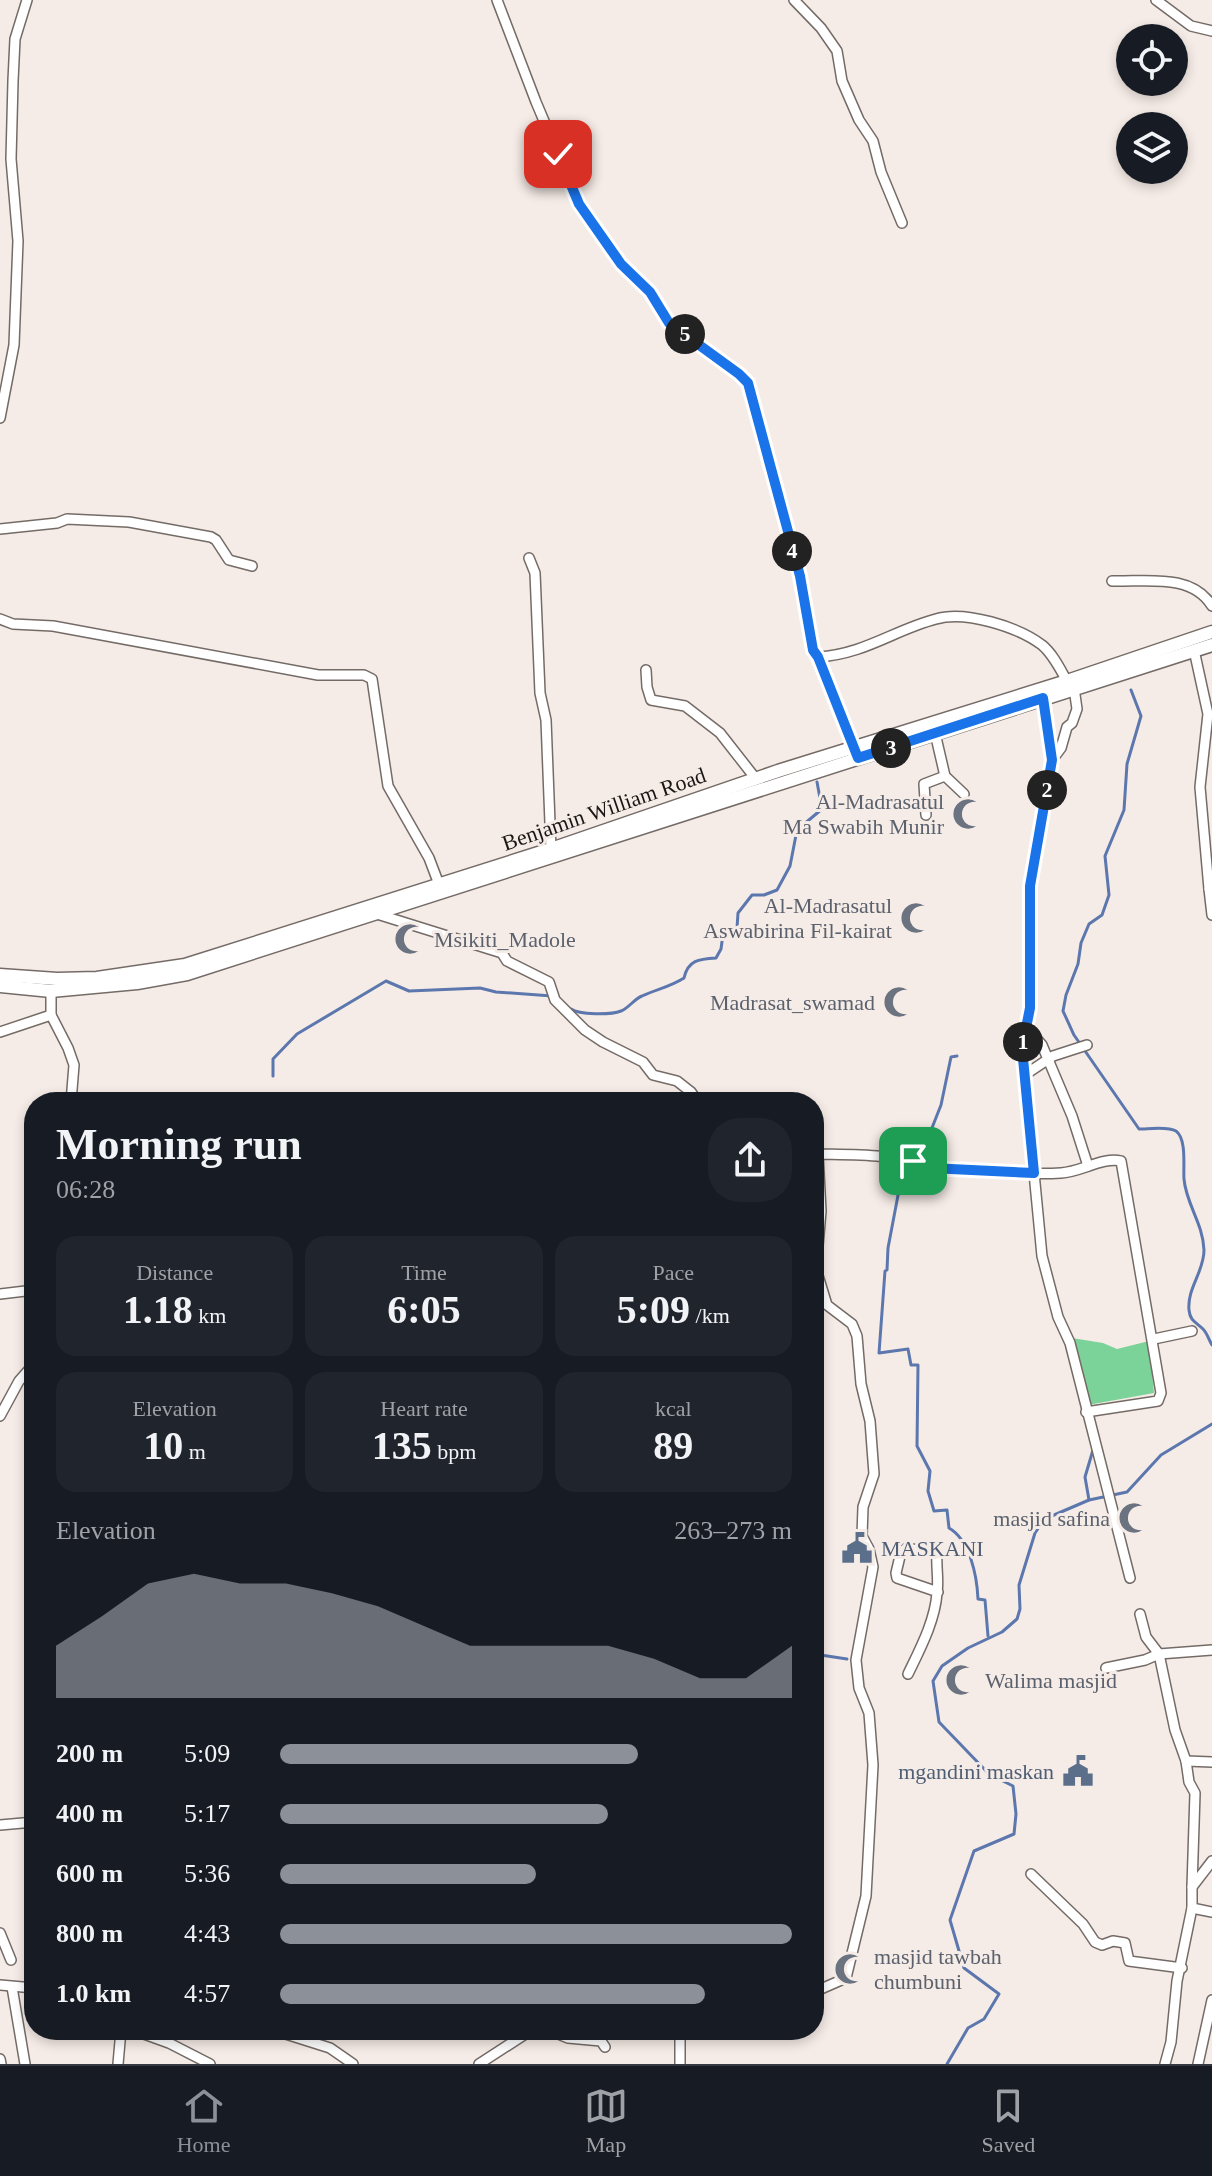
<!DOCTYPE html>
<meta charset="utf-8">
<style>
body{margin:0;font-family:"Times New Roman",serif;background:#20242c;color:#f1f3f6;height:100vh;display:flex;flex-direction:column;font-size:30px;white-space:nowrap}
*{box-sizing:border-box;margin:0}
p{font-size:26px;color:#9ea1a6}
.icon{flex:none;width:44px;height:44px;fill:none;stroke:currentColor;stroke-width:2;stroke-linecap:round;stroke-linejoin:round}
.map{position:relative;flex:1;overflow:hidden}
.details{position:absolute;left:24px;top:1092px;width:800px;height:948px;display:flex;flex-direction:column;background:#171b24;border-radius:32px;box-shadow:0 4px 12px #0003}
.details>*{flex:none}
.buttons{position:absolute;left:1116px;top:24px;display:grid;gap:16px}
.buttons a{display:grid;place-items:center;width:72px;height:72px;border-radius:50%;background:#171b24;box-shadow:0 4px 12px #0003;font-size:40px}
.pin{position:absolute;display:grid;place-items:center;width:68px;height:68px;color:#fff;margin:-34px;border-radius:16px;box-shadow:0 4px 12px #0006}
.km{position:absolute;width:40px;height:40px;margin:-20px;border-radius:50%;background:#222;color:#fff;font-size:22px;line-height:40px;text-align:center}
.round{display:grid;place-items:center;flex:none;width:84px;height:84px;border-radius:32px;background:#20242c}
.headline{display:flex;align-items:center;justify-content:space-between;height:136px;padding:0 32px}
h1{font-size:44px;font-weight:700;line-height:60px}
.metrics{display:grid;grid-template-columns:repeat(3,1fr);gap:12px;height:136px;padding:8px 32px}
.metrics div{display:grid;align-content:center;border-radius:20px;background:#20242c;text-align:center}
.metrics b{font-size:40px;font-weight:700}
.metrics small{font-size:22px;font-weight:400}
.metrics p{font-size:22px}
.chart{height:224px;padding:16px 32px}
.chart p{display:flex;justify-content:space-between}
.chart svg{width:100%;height:144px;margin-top:8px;fill:#8c9099;opacity:.7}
ul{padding:0 32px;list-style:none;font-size:26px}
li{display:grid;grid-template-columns:128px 96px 1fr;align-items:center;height:60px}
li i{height:20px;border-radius:10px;background:#8c9099}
.dock{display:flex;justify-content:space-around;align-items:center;height:112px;border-top:2px solid #363941;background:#171b24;font-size:22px;color:#9ea1a6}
.dock a{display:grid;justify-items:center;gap:4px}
.dock .on{color:#8c9099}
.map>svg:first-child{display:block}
.green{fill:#7bd399}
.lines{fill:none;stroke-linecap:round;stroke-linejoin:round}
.stream{stroke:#5c77ae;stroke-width:3}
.minor-casing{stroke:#746b67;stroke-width:12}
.secondary-casing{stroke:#746b67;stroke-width:15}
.minor{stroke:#fff;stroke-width:9}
.secondary{stroke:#fff;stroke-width:12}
.route-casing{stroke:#fff;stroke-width:16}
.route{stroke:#1a73e8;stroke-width:10}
.labels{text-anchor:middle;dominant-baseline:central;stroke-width:6;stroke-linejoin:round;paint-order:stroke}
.worship-label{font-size:22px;fill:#5b616d;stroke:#f6ece7;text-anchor:end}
.street-label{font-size:22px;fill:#191614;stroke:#f6ece7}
.service-label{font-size:22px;fill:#4e5e75;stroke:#f6ece7;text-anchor:start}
</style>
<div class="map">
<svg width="1212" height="2064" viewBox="0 0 1212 2064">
<rect width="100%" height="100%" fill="#f6ece7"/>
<polygon class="green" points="1072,1338 1103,1343 1117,1349 1149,1341 1154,1393 1088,1405"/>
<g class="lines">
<g class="stream">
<path d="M1131,690L1141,716L1127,764L1124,810L1105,856L1109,895L1102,915L1089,924L1081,943L1078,964L1066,995L1063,1011L1074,1035L1139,1129C1148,1129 1168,1126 1176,1131C1187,1139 1183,1168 1184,1179C1186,1204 1203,1223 1204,1250C1204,1272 1187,1288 1189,1310C1190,1321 1196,1322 1203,1329C1207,1333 1209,1340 1212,1345"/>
<path d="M571,1009C579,1015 611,1015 621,1011C629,1008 634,999 642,996C657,989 670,987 684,978C688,960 699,959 716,958L721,949L723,934L737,928L738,913L752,895H764L777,890L790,866L797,830L822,809L817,782"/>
<polyline points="273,1076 273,1059 297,1034 386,981 409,991 480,988 496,992 552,996"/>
<path d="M915,1164L910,1188L899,1190L888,1248L887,1270L885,1271L879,1353L908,1349L911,1365H918L917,1446L930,1471L928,1491L934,1511L947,1510L949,1528C970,1540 977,1576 978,1599L985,1600L988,1636"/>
<polyline points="930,1164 928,1138 941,1105 951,1057 957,1056"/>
<polyline points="1089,1500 1085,1477 1093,1450"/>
<polyline points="814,1654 847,1659"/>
<polyline points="947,2064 968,2028 984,2019 999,1994 964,1968 950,1920 974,1851 1014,1834 1016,1814 1013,1786 989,1774 939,1722 933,1681 942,1666 968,1648 1002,1632 1017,1619 1020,1609 1019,1585 1035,1533 1041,1524 1054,1515 1089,1500 1127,1492 1161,1455 1212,1424"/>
</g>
<defs>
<g id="minor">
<path d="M497,0L536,102L579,204L621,264L650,292L669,323L739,374L748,383L800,576L813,650L818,657C865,654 894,630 936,619C965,610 1018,627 1042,645C1053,654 1060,669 1067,681"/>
<polyline points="794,0 821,28 837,51 842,81 859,120 873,141 881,172 902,223"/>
<polyline points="1156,0 1191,26 1212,31"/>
<polyline points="0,418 14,345 18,241 11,159 13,81 15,39 27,0"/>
<polyline points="0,529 57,523 67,519 129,522 211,537 216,540 229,560 252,566"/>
<polyline points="529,558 535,573 540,693 546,720 551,849"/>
<path d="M1112,581C1146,582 1192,573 1212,606"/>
<polyline points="0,619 13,624 53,626 318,675 364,675 372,679 388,786 429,858 440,887"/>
<polyline points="1194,650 1208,714 1200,787 1209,889 1212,889"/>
<polyline points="818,657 855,750"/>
<polyline points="646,670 647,687 651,700 685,706 720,733 756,779"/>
<polyline points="1043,698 1052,760 1030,886 1030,1008 1022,1048 1042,1256 1058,1317 1070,1343 1130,1578"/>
<polyline points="935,733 945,776 964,794"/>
<polyline points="1052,760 1061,748 1067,727 1072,723 1077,709 1074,688"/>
<polyline points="926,815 924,784 945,776"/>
<polyline points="1209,889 1212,915"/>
<polyline points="377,914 502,953 507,961 549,982 555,1000 585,1030 603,1042 643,1062 653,1075 677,1081 691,1092 698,1102"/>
<polyline points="51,991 51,1015 68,1048 74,1065 71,1102"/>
<polyline points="0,1032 51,1015"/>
<polyline points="1026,1033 1035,1037 1042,1045 1072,1116 1088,1166"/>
<polyline points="1026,1074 1053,1056 1087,1045"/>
<path d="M814,1154C854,1155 892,1153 930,1168C973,1169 1018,1176 1061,1173C1081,1172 1102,1157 1121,1161L1161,1393L1158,1401L1086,1412"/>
<polyline points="0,1294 34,1290"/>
<polyline points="1154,1339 1192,1331"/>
<polyline points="0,1416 19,1381 34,1364"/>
<polyline points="1140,1614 1146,1637 1159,1654 1175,1730 1186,1761 1189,1782 1195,1793 1192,1887"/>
<polyline points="1106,1668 1145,1660 1159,1654 1212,1650"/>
<path d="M908,1674C920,1649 935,1621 937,1593C939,1580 936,1567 937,1554L934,1550L905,1549L901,1552L896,1573L897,1578L938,1592"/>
<polyline points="1186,1761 1212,1762"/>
<polyline points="0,1825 34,1822"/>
<polyline points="1031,1874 1083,1924 1095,1942 1102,1945 1113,1941 1125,1943 1129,1961 1182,1968"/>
<polyline points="1192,1908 1212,1912"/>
<polyline points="0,1933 11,1960"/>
<polyline points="814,1963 819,1991"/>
<polyline points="0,1985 34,1988"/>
<polyline points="12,1987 25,2064"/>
<polyline points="814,1992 846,1978 866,1896 873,1765 869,1713 859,1688 856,1660 873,1567 869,1549 862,1536 863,1507 874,1474 870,1421 861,1384 857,1336 852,1324 827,1305 816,1269 821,1211 818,1154"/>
<polyline points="133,2030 169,2043 210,2064"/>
<polyline points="273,2030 330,2048 353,2064"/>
<polyline points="556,2033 568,2038 601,2041 605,2047"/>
<polyline points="0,2059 1,2064"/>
<polyline points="118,2064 121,2030"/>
<polyline points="479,2064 527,2033 556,2033 557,2030"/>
<polyline points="680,2064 680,2030"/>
<polyline points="1165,2064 1171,2042 1177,1981 1192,1908 1192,1887 1212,1861"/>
<polyline points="1198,2064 1212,2000"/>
</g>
<g id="secondary">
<polyline points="0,975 57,979 97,978 185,965 551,849 778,771 1067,681 1212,632"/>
<polyline points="0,986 51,991 137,983 187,974 1212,645"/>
</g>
</defs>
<use href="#minor" class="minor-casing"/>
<use href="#secondary" class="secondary-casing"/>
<use href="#minor" class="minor"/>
<use href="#secondary" class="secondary"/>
</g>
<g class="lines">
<defs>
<polyline id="route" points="558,154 579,204 621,264 650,292 669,323 739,374 748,383 800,576 813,650 818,657 858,758 1043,698 1052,760 1030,886 1030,1008 1022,1048 1034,1173 930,1168 913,1161"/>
</defs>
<use href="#route" class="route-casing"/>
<use href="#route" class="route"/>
</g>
<defs>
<symbol id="mosque-bare" viewBox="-9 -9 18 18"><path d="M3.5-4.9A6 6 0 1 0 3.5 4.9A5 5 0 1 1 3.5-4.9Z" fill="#6b7280" stroke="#f6ece7" stroke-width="2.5" paint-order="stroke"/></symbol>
<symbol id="civic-bare" viewBox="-9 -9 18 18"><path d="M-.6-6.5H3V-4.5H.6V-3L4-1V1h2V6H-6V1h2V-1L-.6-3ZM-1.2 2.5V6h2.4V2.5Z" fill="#5c6f8a" stroke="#f6ece7" stroke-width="2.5" paint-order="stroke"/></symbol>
</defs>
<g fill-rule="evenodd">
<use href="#mosque-bare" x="946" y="792" width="44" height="44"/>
<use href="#mosque-bare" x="894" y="896" width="44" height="44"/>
<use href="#mosque-bare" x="388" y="917" width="44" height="44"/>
<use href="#mosque-bare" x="877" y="980" width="44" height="44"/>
<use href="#mosque-bare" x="1112" y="1496" width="44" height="44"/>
<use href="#civic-bare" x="835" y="1526" width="44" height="44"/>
<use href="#mosque-bare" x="939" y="1658" width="44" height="44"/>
<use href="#civic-bare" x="1056" y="1749" width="44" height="44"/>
<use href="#mosque-bare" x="828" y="1947" width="44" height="44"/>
</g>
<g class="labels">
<g class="worship-label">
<text x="944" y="801">Al-Madrasatul<tspan x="944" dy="25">Ma Swabih Munir</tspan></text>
<text x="892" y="905">Al-Madrasatul<tspan x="892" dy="25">Aswabirina Fil-kairat</tspan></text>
<text x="434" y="939" text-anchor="start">Msikiti_Madole</text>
<text x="875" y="1002">Madrasat_swamad</text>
<text x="1110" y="1518">masjid safina</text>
<text x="985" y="1680" text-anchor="start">Walima masjid</text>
<text x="874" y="1956" text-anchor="start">masjid tawbah<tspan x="874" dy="25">chumbuni</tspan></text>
</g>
<g class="street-label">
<text transform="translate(604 809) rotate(-19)">Benjamin William Road</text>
</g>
<g class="service-label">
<text x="881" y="1548">MASKANI</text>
<text x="1054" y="1771" text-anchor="end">mgandini maskan</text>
</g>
</g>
</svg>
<div class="buttons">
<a><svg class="icon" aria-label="locate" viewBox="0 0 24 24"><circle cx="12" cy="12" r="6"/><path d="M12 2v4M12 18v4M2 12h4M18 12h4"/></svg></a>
<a><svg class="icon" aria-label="layers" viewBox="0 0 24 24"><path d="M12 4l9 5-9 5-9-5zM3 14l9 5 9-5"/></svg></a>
</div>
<div class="pin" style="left:913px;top:1161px;background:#1e9e55"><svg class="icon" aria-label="arrive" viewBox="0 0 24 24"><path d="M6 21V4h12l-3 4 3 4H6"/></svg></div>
<div class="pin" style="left:558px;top:154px;background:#d93025"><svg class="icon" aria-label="check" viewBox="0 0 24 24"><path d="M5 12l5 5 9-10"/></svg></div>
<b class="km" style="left:1023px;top:1042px">1</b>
<b class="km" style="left:1047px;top:790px">2</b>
<b class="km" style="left:891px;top:748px">3</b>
<b class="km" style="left:792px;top:551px">4</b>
<b class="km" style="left:685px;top:334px">5</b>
<section class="details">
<div class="headline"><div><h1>Morning run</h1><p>06:28</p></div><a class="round"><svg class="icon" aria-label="share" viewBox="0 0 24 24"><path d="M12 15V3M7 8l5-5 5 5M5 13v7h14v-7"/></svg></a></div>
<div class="metrics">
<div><p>Distance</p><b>1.18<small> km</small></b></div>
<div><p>Time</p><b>6:05</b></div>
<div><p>Pace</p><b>5:09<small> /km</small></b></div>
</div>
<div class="metrics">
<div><p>Elevation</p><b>10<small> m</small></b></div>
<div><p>Heart rate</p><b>135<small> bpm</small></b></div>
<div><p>kcal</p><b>89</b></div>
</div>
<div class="chart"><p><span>Elevation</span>263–273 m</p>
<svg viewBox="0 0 160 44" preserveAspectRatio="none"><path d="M0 44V28L10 19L20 9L30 6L40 9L50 9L60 12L70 16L80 22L90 28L100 28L110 28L120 28L130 32L140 38L150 38L160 28V44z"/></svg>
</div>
<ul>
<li><b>200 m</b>5:09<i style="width:70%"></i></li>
<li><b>400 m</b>5:17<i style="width:64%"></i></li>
<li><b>600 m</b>5:36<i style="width:50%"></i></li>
<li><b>800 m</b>4:43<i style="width:100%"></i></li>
<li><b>1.0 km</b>4:57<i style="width:83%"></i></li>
</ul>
</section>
</div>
<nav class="dock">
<a class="on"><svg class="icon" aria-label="home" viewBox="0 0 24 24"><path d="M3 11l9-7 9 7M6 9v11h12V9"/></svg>Home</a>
<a><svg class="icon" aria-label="map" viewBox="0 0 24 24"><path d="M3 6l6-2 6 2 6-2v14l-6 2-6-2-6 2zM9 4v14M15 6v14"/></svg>Map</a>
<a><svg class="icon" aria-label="saved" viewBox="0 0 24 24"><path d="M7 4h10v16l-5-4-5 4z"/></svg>Saved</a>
</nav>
